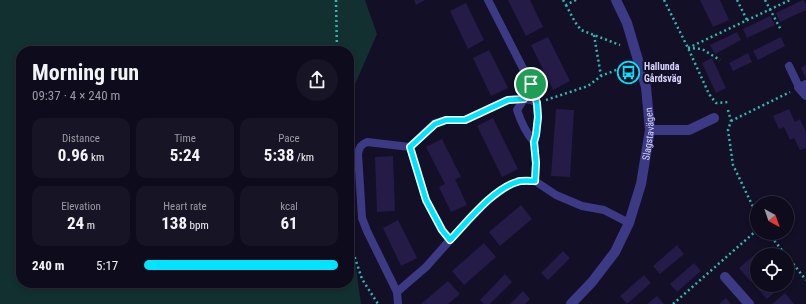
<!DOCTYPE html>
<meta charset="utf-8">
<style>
body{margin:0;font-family:"Roboto Condensed",sans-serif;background:#171425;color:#f1f3f6;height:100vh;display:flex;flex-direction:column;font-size:15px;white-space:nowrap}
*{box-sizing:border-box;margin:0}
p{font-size:13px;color:#9b9ba3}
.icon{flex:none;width:22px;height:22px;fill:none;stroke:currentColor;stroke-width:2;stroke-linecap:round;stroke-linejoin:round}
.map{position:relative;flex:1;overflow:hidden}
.panel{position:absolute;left:16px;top:46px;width:338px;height:242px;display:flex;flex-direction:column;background:#0e0b1c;border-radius:16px;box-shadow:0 2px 6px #0003,0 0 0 1px #2e2b3b}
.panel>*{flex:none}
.needle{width:26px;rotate:140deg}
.buttons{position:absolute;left:750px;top:196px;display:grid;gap:8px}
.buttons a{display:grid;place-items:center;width:44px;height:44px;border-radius:50%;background:#0e0b1c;box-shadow:0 2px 6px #0003,0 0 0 1px #2e2b3b;font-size:20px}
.pin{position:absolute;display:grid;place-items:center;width:34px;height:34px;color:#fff;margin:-17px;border:2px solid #fff;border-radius:50%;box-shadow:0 1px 4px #0007}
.round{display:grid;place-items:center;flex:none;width:42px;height:42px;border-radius:21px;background:#171425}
.overview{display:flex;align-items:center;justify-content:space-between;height:68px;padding:0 16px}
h1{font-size:22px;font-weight:700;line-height:30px}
.figures{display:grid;grid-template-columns:repeat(3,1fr);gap:6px;height:68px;padding:4px 16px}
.figures div{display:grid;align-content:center;border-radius:10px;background:#171425;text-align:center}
.figures b{font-size:17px;font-weight:700}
.figures small{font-size:11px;font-weight:400}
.figures p{font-size:11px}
ul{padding:0 16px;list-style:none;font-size:13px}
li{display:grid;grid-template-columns:64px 48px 1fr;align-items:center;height:30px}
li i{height:10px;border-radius:5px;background:#00e5ff}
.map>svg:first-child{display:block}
.green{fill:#12302f}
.building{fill:#241b47}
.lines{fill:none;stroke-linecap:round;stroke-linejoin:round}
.path{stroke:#2fb8b0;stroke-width:2.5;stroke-dasharray:2 3;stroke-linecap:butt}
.service{stroke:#3d3a85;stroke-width:8}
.minor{stroke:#3d3a85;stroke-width:10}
.tertiary{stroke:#3d3a85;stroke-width:10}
.route-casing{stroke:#fff;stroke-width:8}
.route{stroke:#00e5ff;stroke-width:5}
.labels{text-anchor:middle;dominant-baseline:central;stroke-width:4;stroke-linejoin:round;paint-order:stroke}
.poi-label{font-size:10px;font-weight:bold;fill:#d9d4ff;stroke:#130f26;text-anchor:start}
.street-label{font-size:10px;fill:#d9d4ff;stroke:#130f26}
</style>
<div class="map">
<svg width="806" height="304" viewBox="0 0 806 304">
<rect width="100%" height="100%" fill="#130f26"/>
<polygon class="green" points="0,0 365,0 377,34 349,98 349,51 21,51 21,283 349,283 349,217 361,304 0,304"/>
<g class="building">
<polygon points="414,0 425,0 416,5"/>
<polygon points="508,0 530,0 543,27 526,36"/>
<polygon points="700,0 720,0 729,20 713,27"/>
<polygon points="803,0 806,4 806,10 780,22 776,13"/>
<polygon points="466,3 484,40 468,49 450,11"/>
<polygon points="770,16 775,25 747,38 743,29"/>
<polygon points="737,32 741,40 715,54 710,45"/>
<polygon points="548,37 570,81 553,90 531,45"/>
<polygon points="781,37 785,46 758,60 753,51"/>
<polygon points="489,50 508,88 491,96 473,58"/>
<polygon points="748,53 752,62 733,71 729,63"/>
<polygon points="712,58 726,88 716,93 702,63"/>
<polygon points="806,65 806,79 801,68"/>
<polygon points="556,109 574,110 570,177 551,176"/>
<polygon points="789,109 795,122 800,119 806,132 806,148 800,150 794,138 790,140 784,127 779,129 773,116"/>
<polygon points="493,118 518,169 502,177 477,126"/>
<polygon points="442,139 461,177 455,179 467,205 451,212 439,187 445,184 426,147"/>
<polygon points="393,156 395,211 377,212 375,157"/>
<polygon points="521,205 532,219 500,246 489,232"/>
<polygon points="398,220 417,258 401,266 383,228"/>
<polygon points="484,243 496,257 464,285 452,271"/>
<polygon points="677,245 684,254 660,274 653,266"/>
<polygon points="563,251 570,258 548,280 541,273"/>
<polygon points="753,256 757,261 757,276 751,282 739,268"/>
<polygon points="694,263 701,271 677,292 670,284"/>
<polygon points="505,274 512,282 490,304 484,304 480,300"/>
<polygon points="644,275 651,283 627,304 620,296"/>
<polygon points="448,281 460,294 448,304 421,304"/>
<polygon points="757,284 757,285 779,285 781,287 767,299 755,286"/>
<polygon points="523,291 530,299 525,304 510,304"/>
<polygon points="785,293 794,304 772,304"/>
<polygon points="657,296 664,304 647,304"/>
<polygon points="726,298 731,304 719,304"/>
</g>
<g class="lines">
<g class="path">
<polyline points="336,0 337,51"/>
<polyline points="563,0 566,5 576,0"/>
<polyline points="664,0 688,48 709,94 716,103 729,102"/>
<polyline points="737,0 747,20"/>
<polyline points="765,0 781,30"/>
<polyline points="566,5 575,22 581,30 620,45"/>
<polyline points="594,35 601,76"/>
<polyline points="688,48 790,0"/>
<polyline points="688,48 702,49 720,60"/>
<polyline points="546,100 588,86 601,76 626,66"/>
<polyline points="728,110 731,121 728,130 733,165 757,215"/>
<polyline points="731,121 790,92"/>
<polyline points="768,233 786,255"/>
<polyline points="349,238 352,249 362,279 378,304"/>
<polyline points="787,256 806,280"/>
<polyline points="673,304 757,230"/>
</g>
<g class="service">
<polyline points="488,0 531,84 537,103 538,117 536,135 534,142 536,163 535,181"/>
<polyline points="789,66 799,87 806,84"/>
<path d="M534,142C525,132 521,122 517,110L524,99L531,100L537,103"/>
<polyline points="410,147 426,200 442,230 450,240"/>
<polyline points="397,292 426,267 450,240 488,200 506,187 518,181 535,181 556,195 582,206 604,210 629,223"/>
<path d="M398,304L397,292L367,231L362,218L358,154C359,147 361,145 367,142L410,147L435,123L446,120H465L508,100L524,99L531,84"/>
</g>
<g class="minor">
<polyline points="799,87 806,95"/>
<polyline points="650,130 689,130 714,118"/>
<polyline points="725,277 749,304"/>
</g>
<path class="tertiary" id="s1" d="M571,304L592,282L615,252L629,223L641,184L650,130L646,87L627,23L616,0"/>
</g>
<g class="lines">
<defs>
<path id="route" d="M531,84L537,103L538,117L536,135L534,142L536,163L535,181C530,181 522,180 517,182C493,189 467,222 450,240L442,230L426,200L410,147L435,124L446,120H465L508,100L524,99Z"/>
</defs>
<use href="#route" class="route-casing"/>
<use href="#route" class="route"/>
</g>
<defs>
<symbol id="bus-ring" viewBox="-11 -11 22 22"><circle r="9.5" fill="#130f26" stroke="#00e5ff" stroke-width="1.5"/><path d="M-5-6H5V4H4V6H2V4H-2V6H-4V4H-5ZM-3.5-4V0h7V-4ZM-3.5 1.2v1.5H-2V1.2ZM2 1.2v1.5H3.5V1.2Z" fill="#00e5ff"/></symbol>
</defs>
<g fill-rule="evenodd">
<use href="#bus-ring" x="616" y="60" width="25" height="25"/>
</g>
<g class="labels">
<g class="poi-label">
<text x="644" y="66">Hallunda<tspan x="644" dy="12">Gårdsväg</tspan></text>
</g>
<g class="street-label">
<text stroke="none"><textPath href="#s1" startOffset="192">Slagstavägen</textPath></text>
</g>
</g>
</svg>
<div class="buttons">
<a><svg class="needle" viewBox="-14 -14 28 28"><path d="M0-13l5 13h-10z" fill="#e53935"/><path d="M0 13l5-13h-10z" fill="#9b9ba3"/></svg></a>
<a><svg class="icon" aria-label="locate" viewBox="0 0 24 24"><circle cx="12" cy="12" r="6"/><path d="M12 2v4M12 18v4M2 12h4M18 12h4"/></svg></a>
</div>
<div class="pin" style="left:531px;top:84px;background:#1e9e55"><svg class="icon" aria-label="arrive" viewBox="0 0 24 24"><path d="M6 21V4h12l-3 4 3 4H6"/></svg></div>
<section class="panel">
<div class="overview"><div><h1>Morning run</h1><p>09:37 · 4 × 240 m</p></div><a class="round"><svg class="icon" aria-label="share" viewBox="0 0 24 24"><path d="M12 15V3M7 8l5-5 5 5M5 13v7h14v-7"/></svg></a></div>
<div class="figures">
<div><p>Distance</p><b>0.96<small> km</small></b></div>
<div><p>Time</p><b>5:24</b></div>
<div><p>Pace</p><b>5:38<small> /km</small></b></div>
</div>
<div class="figures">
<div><p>Elevation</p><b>24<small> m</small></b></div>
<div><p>Heart rate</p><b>138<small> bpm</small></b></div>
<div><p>kcal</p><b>61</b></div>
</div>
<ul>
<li><b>240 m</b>5:17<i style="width:100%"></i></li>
</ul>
</section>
</div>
